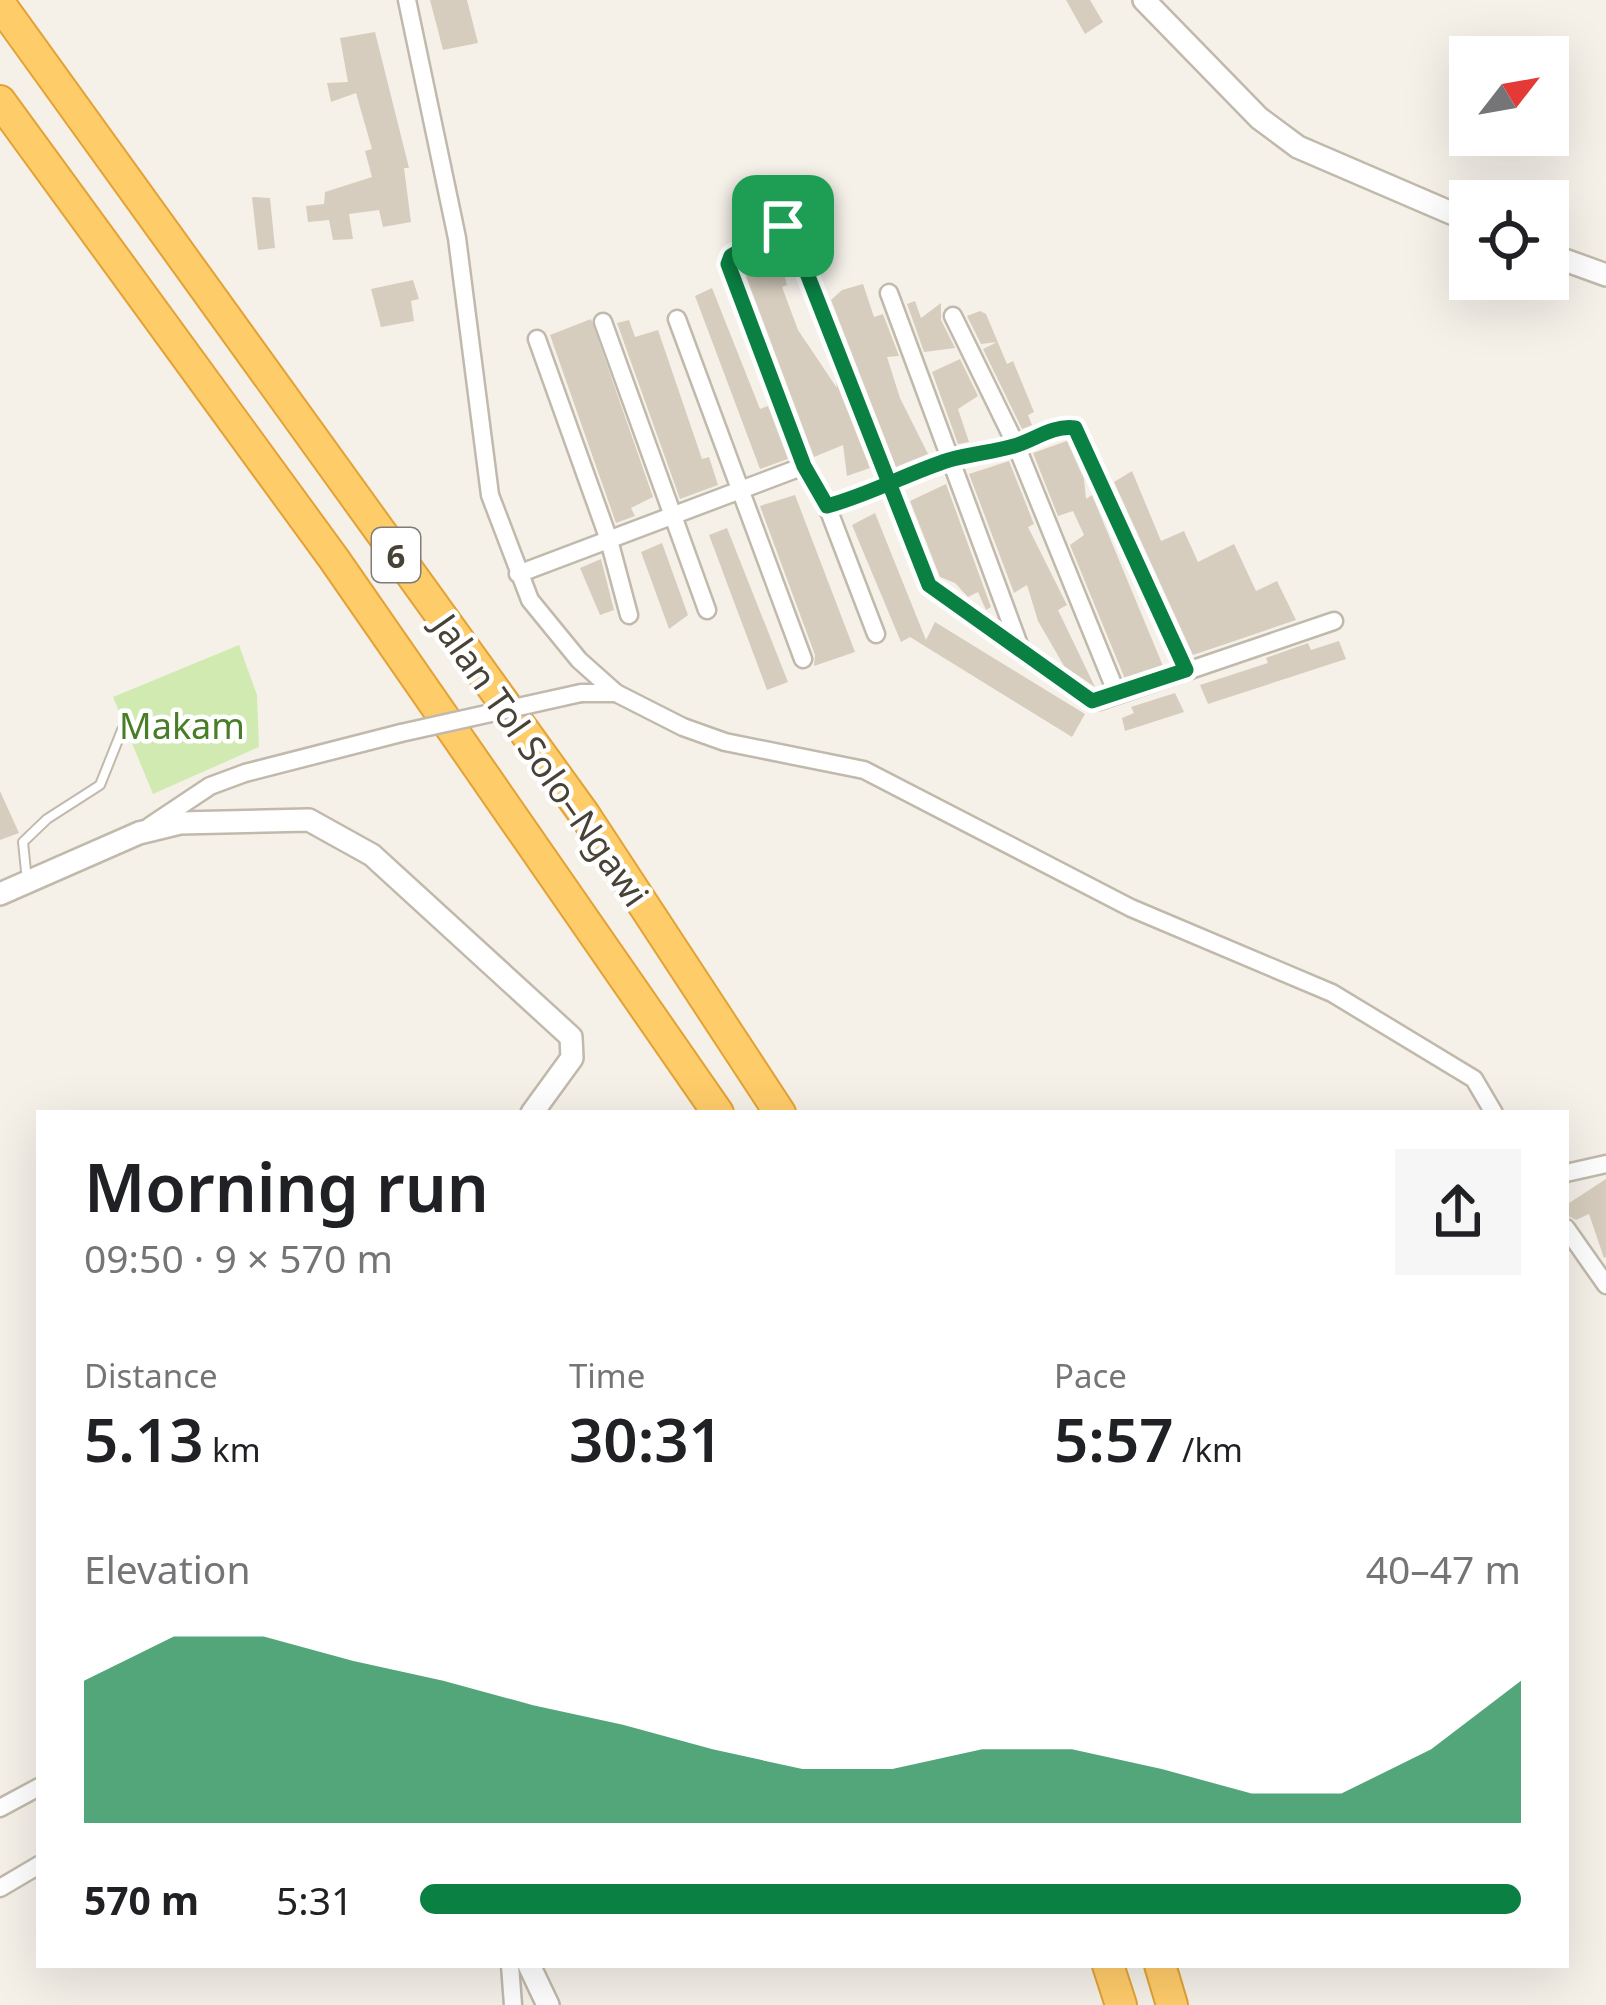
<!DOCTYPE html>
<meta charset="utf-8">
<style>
body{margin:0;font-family:"Noto Sans",sans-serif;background:#f6f6f6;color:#202124;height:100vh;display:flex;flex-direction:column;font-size:45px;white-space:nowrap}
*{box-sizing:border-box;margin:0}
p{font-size:39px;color:#757577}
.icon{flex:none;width:66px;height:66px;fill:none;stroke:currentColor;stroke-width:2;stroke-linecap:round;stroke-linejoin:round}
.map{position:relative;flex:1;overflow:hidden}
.sheet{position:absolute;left:36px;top:1110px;width:1533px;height:858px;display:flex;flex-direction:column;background:#fff;border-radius:0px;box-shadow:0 12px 48px #0002}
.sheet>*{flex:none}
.needle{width:78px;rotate:59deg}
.controls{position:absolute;left:1449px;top:36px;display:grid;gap:24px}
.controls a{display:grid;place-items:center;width:120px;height:120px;border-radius:0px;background:#fff;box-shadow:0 12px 48px #0002;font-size:60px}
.pin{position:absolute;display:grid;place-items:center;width:102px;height:102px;color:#fff;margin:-51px;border-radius:24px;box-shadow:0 6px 18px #0006}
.round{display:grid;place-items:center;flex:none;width:126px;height:126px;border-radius:0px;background:#f6f6f6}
.overview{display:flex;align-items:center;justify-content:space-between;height:204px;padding:0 48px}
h1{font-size:66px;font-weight:600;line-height:90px}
.stats{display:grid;grid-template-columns:repeat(3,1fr);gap:18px;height:204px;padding:12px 48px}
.stats div{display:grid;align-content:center}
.stats b{font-size:60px;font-weight:600}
.stats small{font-size:33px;font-weight:400}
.stats p{font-size:33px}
.chart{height:336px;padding:24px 48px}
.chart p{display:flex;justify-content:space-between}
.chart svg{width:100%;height:216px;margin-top:12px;fill:#0b8043;opacity:.7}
ul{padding:0 48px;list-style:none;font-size:39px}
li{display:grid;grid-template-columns:192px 144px 1fr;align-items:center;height:90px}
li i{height:30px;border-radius:15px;background:#0b8043}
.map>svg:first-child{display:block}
.green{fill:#d1eab1}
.building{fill:#d7cdbe}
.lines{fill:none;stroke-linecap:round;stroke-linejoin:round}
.service-casing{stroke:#c1b9ab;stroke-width:12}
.minor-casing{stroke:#c1b9ab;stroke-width:21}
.tertiary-casing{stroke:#c1b9ab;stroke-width:26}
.motorway-casing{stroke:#e3a235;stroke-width:34}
.service{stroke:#fff;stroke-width:8}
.minor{stroke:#fff;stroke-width:16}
.tertiary{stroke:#fff;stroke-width:21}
.motorway{stroke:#ffcc6a;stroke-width:30}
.minor-bridge-casing{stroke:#c1b9ab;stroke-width:21;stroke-linecap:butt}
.minor-bridge{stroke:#fff;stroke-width:16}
.route-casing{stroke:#fff;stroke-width:24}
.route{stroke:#0b8043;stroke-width:15}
.labels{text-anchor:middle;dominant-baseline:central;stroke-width:9;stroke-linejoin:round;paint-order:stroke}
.shield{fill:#fff;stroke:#807b73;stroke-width:3}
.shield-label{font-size:33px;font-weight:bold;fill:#494237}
.park-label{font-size:36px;fill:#497e27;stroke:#fff}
.street-label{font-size:36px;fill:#494237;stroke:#fff}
</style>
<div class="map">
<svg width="1606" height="2005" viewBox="0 0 1606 2005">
<rect width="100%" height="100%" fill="#f5f1e9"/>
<polygon class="green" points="239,645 257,695 259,747 153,794 113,697"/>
<g class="building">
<polygon points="430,0 467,0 478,43 443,50"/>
<polygon points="1066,0 1090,0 1103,22 1085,34"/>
<polygon points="375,32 409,168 404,168 411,222 383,227 379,210 349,214 353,239 333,240 329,220 308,222 306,206 324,204 325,192 372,177 365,151 372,149 356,93 331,102 327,83 348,82 340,38"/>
<polygon points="252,197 270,198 275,248 258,250"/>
<polygon points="778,252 787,285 782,287 798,330 837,388 836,382 870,468 847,476 843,445 814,457 746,276 760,270 757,259"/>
<polygon points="413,280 419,299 411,301 414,321 381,327 371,289"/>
<polygon points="863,284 874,317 883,314 899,356 887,357 900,398 928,454 896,467 831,300 842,290"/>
<polygon points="712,288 760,409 768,406 788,459 760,469 695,296"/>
<polygon points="915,301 921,318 941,303 941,320 955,348 924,352 907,304"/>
<polygon points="980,311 986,314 1007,364 1013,361 1034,412 1028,415 1032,425 1022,429 983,349 997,342 981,344 967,316"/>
<polygon points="591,319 653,497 631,508 635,516 616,523 550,335"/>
<polygon points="629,320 635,337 658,330 702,459 709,457 718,485 680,499 617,323"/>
<polygon points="960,359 978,396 958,409 969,442 958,444 932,372"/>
<polygon points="1067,441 1084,479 1086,499 1092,495 1163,666 1125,679 1070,545 1084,535 1073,511 1058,516 1033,453"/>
<polygon points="1009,461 1034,524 1028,527 1067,605 1058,610 1095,687 1064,666 1038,621 1027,585 1014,593 969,474"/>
<polygon points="1132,471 1161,541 1184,531 1198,562 1234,544 1256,591 1277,581 1296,620 1193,655 1114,482"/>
<polygon points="946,484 991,607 986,610 978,592 968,597 955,583 940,577 910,501"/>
<polygon points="795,495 855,652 814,666 815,655 760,506"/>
<polygon points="875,513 926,640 935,622 1085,714 1072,737 910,637 901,642 852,525"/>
<polygon points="727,528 788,682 767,690 709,535"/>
<polygon points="662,543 688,615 669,629 641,552"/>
<polygon points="601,559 614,610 600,615 580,568"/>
<polygon points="1339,641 1346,659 1208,704 1200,685 1268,663 1266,658 1308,643 1311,650"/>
<polygon points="1175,693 1184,712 1125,731 1122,718 1134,713 1131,707"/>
<polygon points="0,791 19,833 0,840"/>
<polygon points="1606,1179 1606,1257 1604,1258 1589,1214 1576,1220 1566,1215 1566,1205"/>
</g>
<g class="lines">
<defs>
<polyline id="service" points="27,881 23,842 47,819 100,785 122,730"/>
<g id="minor">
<polyline points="407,0 457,238 490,495 530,600 579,660 616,693 581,693"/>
<polyline points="889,293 1022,653"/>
<polyline points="953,316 1016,445 1117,694"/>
<polyline points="677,319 803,659"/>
<polyline points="603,322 707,610"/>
<polyline points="537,339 609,540 629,615"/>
<polyline points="827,506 876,634"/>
<polyline points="518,574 804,466"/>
<path d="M1186,670L1075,428C1052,425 1035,440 1014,446C993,452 970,453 949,460C908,473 869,496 827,506L804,466L728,264L731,257L789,227L929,585L1088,699L1099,701L1334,621"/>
<polyline points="616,693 683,727 725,742 864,770 1131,908 1332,993 1474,1079 1494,1113"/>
<polyline points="150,826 210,786 245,773 401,733"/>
<polyline points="1566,1173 1606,1164"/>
<polyline points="1566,1228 1606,1285"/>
<polyline points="0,1808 39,1787"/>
<polyline points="0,1888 39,1865"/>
<polyline points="510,1965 513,2005"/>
</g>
<g id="tertiary">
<polyline points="1144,0 1259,118 1298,147 1470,221"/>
<polyline points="1548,254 1606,275"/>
<polyline points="0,894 139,833 180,823 309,820 372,855 571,1037 572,1058 532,1113"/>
<polyline points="529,1965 548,2005"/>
</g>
<g id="motorway">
<polyline points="0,4 584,814 780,1113"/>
<polyline points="0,101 334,559 718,1113"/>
<polyline points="1108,1965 1121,2005"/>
<polyline points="1160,1965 1172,2005"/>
</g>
</defs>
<use href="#service" class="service-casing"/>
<use href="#minor" class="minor-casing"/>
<use href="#tertiary" class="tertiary-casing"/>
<use href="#motorway" class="motorway-casing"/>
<use href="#service" class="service"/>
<use href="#minor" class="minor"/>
<use href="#tertiary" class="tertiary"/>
<use href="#motorway" class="motorway"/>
<defs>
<polyline id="minor-bridge" points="401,733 581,693"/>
</defs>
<use href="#minor-bridge" class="minor-bridge-casing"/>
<use href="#minor-bridge" class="minor-bridge"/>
</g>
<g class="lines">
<defs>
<path id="route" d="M783,226L731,256L728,264L804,466L827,506C869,495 908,473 949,460C970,454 993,452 1014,446C1035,440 1052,425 1075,428L1186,670L1092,701L929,585L790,230L783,226"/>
</defs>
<use href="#route" class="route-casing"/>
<use href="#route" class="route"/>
</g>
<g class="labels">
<rect class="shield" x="372" y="528" width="48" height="54" rx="9"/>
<g class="shield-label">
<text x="396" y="555">6</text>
</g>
<g class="park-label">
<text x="182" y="725">Makam</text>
</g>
<g class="street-label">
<text transform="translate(541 760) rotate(55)">Jalan Tol Solo–Ngawi</text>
</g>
</g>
</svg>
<div class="controls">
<a><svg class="needle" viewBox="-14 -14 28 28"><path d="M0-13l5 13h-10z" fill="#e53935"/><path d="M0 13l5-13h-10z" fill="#757577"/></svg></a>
<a><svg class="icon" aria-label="locate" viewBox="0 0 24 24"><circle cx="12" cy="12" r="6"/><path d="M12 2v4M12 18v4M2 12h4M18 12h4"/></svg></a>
</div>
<div class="pin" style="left:783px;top:226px;background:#1e9e55"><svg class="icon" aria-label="arrive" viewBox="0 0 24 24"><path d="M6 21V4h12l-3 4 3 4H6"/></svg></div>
<section class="sheet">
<div class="overview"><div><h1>Morning run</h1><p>09:50 · 9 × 570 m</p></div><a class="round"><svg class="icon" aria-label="share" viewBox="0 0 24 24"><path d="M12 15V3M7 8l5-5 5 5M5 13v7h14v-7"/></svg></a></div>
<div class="stats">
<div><p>Distance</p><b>5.13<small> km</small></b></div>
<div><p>Time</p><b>30:31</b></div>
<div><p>Pace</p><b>5:57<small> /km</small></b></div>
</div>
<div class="chart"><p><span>Elevation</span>40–47 m</p>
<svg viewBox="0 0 160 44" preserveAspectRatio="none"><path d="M0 44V15L10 6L20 6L30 11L40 15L50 20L60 24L70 29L80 33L90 33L100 29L110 29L120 33L130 38L140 38L150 29L160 15V44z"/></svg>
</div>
<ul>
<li><b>570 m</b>5:31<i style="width:100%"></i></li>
</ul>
</section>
</div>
